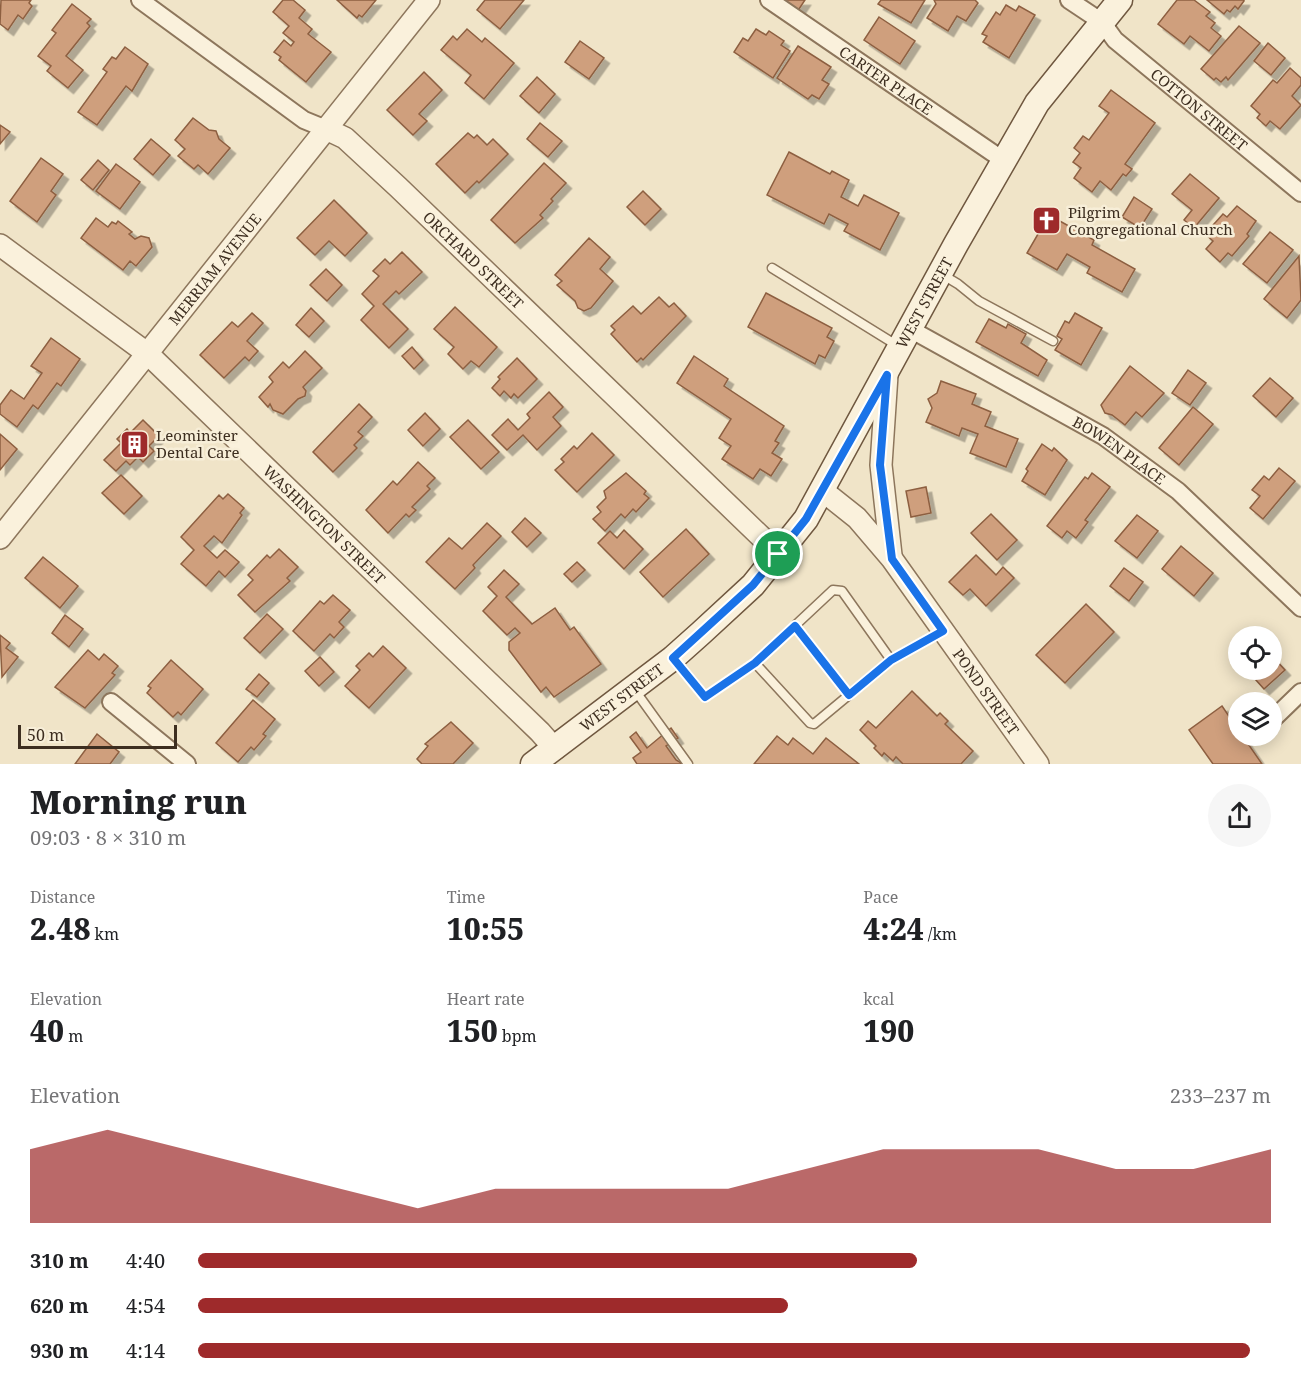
<!DOCTYPE html>
<meta charset="utf-8">
<style>
body{margin:0;font-family:"Noto Serif",serif;background:#f6f6f6;color:#202124;height:100vh;display:flex;flex-direction:column;font-size:22px;white-space:nowrap}
*{box-sizing:border-box;margin:0}
p{font-size:20px;color:#757577}
.icon{flex:none;width:33px;height:33px;fill:none;stroke:currentColor;stroke-width:2;stroke-linecap:round;stroke-linejoin:round}
.map{position:relative;height:764px;overflow:hidden}
.sheet{display:flex;flex-direction:column;background:#fff;flex:1}
.sheet>*{flex:none}
.controls{position:absolute;left:1228px;top:626px;display:grid;gap:12px}
.controls a{display:grid;place-items:center;width:54px;height:54px;border-radius:50%;background:#fff;box-shadow:0 3px 15px #0003;font-size:30px}
.scale{position:absolute;left:18px;bottom:15px;width:159px;box-sizing:border-box;padding-left:6px;border:3px solid #3d2e20;border-top:0;font-size:16px;line-height:21px;white-space:nowrap;color:#3d2e20;-webkit-text-stroke:4px #f7eed8;paint-order:stroke}
.pin{position:absolute;display:grid;place-items:center;width:51px;height:51px;color:#fff;margin:-26px;border:3px solid #fff;border-radius:50%;box-shadow:0 2px 6px #0007}
.round{display:grid;place-items:center;flex:none;width:63px;height:63px;border-radius:32px;background:#f6f6f6}
.headline{display:flex;align-items:center;justify-content:space-between;height:102px;padding:0 30px}
h1{font-size:33px;font-weight:800;line-height:45px}
.metrics{display:grid;grid-template-columns:repeat(3,1fr);gap:9px;height:102px;padding:6px 30px}
.metrics div{display:grid;align-content:center}
.metrics b{font-size:30px;font-weight:800}
.metrics small{font-size:16px;font-weight:400}
.metrics p{font-size:16px}
.chart{height:168px;padding:12px 30px}
.chart p{display:flex;justify-content:space-between}
.chart svg{width:100%;height:108px;margin-top:6px;fill:#9e2a2b;opacity:.7}
ul{padding:0 30px;list-style:none;font-size:20px}
li{display:grid;grid-template-columns:96px 72px 1fr;align-items:center;height:45px}
li i{height:15px;border-radius:8px;background:#9e2a2b}
.map>svg:first-child{display:block}
.building{fill:#cf9f7d;stroke:#8d5f41;stroke-width:1.5;filter:url(#shadow)}
.lines{fill:none;stroke-linecap:round;stroke-linejoin:round}
.service-casing{stroke:#8d765c;stroke-width:11}
.minor-casing{stroke:#8d765c;stroke-width:20}
.tertiary-casing{stroke:#8d765c;stroke-width:24}
.secondary-casing{stroke:#6f573f;stroke-width:27}
.service{stroke:#faf1dc;stroke-width:8}
.minor{stroke:#faf1dc;stroke-width:16}
.tertiary{stroke:#faf1dc;stroke-width:21}
.secondary{stroke:#faf1dc;stroke-width:24}
.route-casing{stroke:#fff;stroke-width:12}
.route{stroke:#1a73e8;stroke-width:8}
.labels{text-anchor:middle;dominant-baseline:central;stroke-width:5;stroke-linejoin:round;paint-order:stroke}
.street-label{font-size:15px;fill:#3d2e20;stroke:#f7eed8}
.poi-label{font-size:15px;fill:#3d2e20;stroke:#f7eed8;text-anchor:start}
</style>
<div class="map">
<svg width="1301" height="764" viewBox="0 0 1301 764">
<defs>
<filter id="shadow"><feDropShadow dx="5.5" dy="5.5" stdDeviation="0" flood-color="#0004"/></filter>
</defs>
<rect width="100%" height="100%" fill="#f0e4c8"/>
<g class="building">
<polygon points="1,0 31,0 29,3 32,6 23,19 18,15 8,30 0,24"/>
<polygon points="283,0 293,0 305,10 299,18 312,29 308,34 331,52 306,82 279,60 281,57 274,52 284,40 291,46 294,42 283,33 289,26 273,12"/>
<polygon points="337,0 376,0 362,17 359,15 357,18"/>
<polygon points="485,0 524,0 500,29 477,10"/>
<polygon points="779,0 805,0 797,12"/>
<polygon points="881,0 925,0 911,23 878,4"/>
<polygon points="934,0 975,0 978,3 966,21 957,16 948,31 927,18 936,4"/>
<polygon points="1177,0 1194,0 1210,12 1206,16 1215,23 1211,28 1221,36 1209,51 1190,36 1184,44 1158,24"/>
<polygon points="1207,0 1244,0 1244,1 1238,9 1235,6 1230,12 1227,10 1224,14"/>
<polygon points="72,4 91,19 87,23 90,26 66,56 83,70 68,88 47,71 51,66 38,56 56,33 52,30"/>
<polygon points="1006,5 1016,11 1019,6 1035,15 1009,58 983,42 987,36 982,34 996,12 1000,15"/>
<polygon points="879,17 915,41 900,64 864,40"/>
<polygon points="1239,26 1260,43 1228,80 1226,77 1221,82 1216,78 1214,80 1201,69"/>
<polygon points="467,29 482,42 485,38 514,63 484,99 465,83 471,75 441,50 453,36 457,40"/>
<polygon points="756,29 766,35 769,31 784,41 781,45 790,51 773,78 734,52 743,38 748,41"/>
<polygon points="580,41 604,58 589,79 565,62"/>
<polygon points="1268,43 1285,58 1271,75 1254,61"/>
<polygon points="798,46 831,67 822,80 829,84 819,99 812,95 808,99 777,78"/>
<polygon points="125,47 148,64 132,91 126,86 97,125 78,112 107,72 103,69 112,57 116,59"/>
<polygon points="1290,68 1301,78 1301,85 1292,96 1301,105 1280,129 1270,121 1266,126 1257,118 1260,114 1251,106 1273,80 1277,83"/>
<polygon points="424,72 442,90 419,114 427,121 413,135 387,110"/>
<polygon points="537,77 555,94 539,113 520,96"/>
<polygon points="1111,90 1155,123 1125,164 1132,169 1126,176 1123,174 1111,190 1100,181 1092,192 1074,178 1081,168 1073,162 1080,153 1074,148 1083,136 1089,140 1109,113 1099,106"/>
<polygon points="193,118 209,130 216,131 219,139 230,148 208,174 198,165 194,169 178,156 185,149 175,140"/>
<polygon points="540,123 562,141 548,157 527,139"/>
<polygon points="0,125 10,132 0,144"/>
<polygon points="468,133 474,138 477,135 487,145 493,139 508,154 479,183 477,181 465,193 436,164"/>
<polygon points="151,139 170,155 153,175 134,159"/>
<polygon points="789,152 830,174 832,171 849,180 841,197 858,206 864,195 899,213 880,250 844,231 848,224 829,214 824,224 767,195"/>
<polygon points="41,158 63,174 51,191 56,195 37,222 10,201"/>
<polygon points="98,160 109,170 93,190 81,180"/>
<polygon points="544,163 566,183 551,199 553,201 540,215 543,218 515,243 491,220"/>
<polygon points="116,164 140,182 120,209 96,191"/>
<polygon points="1190,174 1219,198 1194,228 1184,220 1192,210 1172,194"/>
<polygon points="643,191 661,209 645,225 627,207"/>
<polygon points="1134,197 1152,209 1140,228 1122,217"/>
<polygon points="334,200 367,233 345,256 329,241 315,255 297,238"/>
<polygon points="1237,206 1256,221 1247,234 1249,236 1232,256 1228,253 1220,262 1206,249 1213,241 1205,234 1223,214 1227,217"/>
<polygon points="1049,215 1094,240 1092,245 1135,269 1122,292 1087,273 1090,267 1067,254 1057,270 1027,253"/>
<polygon points="96,218 108,227 112,222 116,224 118,221 132,232 129,234 135,239 141,236 149,238 152,247 136,266 130,261 123,270 81,238"/>
<polygon points="1270,232 1293,250 1267,283 1243,264"/>
<polygon points="589,238 610,257 600,269 613,281 591,308 584,311 578,308 575,301 557,285 562,281 555,275"/>
<polygon points="402,252 422,272 399,294 396,291 383,304 408,329 389,348 361,320 374,306 362,294 379,276 373,271 385,259 390,264"/>
<polygon points="1299,256 1301,300 1287,318 1264,299"/>
<polygon points="326,269 342,285 327,301 310,285"/>
<polygon points="766,293 832,328 827,337 834,341 825,358 819,355 815,364 748,327"/>
<polygon points="659,297 669,307 674,303 686,316 643,360 641,358 637,362 611,334 615,330 611,326 633,306 641,314"/>
<polygon points="455,307 497,347 479,367 471,361 463,369 448,354 454,347 434,329"/>
<polygon points="311,308 324,321 309,337 296,325"/>
<polygon points="252,313 263,323 247,341 258,351 249,361 245,357 224,378 200,355 232,322 238,327"/>
<polygon points="1075,313 1102,328 1081,365 1055,350 1062,339 1057,336 1065,321 1069,323"/>
<polygon points="989,319 1006,328 1008,324 1026,334 1021,343 1047,360 1038,376 976,342"/>
<polygon points="51,338 80,359 61,386 57,383 38,409 33,405 17,427 0,414 0,405 11,390 24,399 42,373 31,366"/>
<polygon points="412,347 423,360 414,369 402,356"/>
<polygon points="305,351 322,368 303,387 306,391 305,396 298,399 283,414 273,410 270,404 268,407 259,397 273,382 269,377 283,362 289,368"/>
<polygon points="694,356 728,379 724,386 784,426 775,441 779,443 772,453 782,459 771,476 760,469 753,479 722,459 731,446 719,438 731,419 677,383"/>
<polygon points="517,358 537,379 518,398 514,394 511,398 504,391 500,396 492,388 500,379 498,377"/>
<polygon points="1130,366 1164,393 1142,417 1136,412 1125,425 1112,415 1105,413 1101,405"/>
<polygon points="1188,370 1206,383 1190,405 1172,393"/>
<polygon points="1270,378 1293,398 1276,417 1253,396"/>
<polygon points="941,381 976,394 972,404 991,412 985,426 1018,439 1006,467 970,453 978,434 962,428 959,436 926,422 932,408 928,399 937,393"/>
<polygon points="549,392 563,407 553,417 561,426 537,450 523,435 507,450 492,435 508,419 518,430 530,418 527,414"/>
<polygon points="359,404 372,417 358,432 363,436 354,445 357,448 333,472 313,452"/>
<polygon points="1193,407 1213,424 1179,465 1159,448"/>
<polygon points="425,413 440,429 423,446 408,430"/>
<polygon points="143,420 159,436 149,446 154,451 143,462 138,457 130,465 126,461 116,471 104,460 121,443 117,439 127,429 130,433"/>
<polygon points="468,420 499,452 481,469 450,437"/>
<polygon points="592,433 614,455 577,492 555,470 564,462 561,459 574,446 577,449"/>
<polygon points="0,434 17,449 0,470"/>
<polygon points="1042,444 1052,451 1054,448 1067,460 1045,495 1022,481 1028,471 1026,469"/>
<polygon points="418,462 435,478 427,486 430,489 412,507 416,510 409,517 406,514 388,533 366,510 393,481 397,485"/>
<polygon points="1279,468 1295,481 1263,519 1250,508 1260,496 1252,490 1264,476 1269,480"/>
<polygon points="626,473 646,491 644,494 649,498 636,512 633,509 625,518 621,514 605,531 593,519 601,512 597,507 606,498 604,491"/>
<polygon points="1092,473 1110,487 1085,520 1088,522 1076,538 1067,531 1062,538 1047,526 1085,477 1088,479"/>
<polygon points="121,475 142,496 124,514 102,493"/>
<polygon points="926,487 931,513 911,517 906,491"/>
<polygon points="228,494 244,508 240,513 242,515 222,543 214,536 204,546 217,558 225,550 239,562 225,577 219,571 206,586 181,564 194,550 181,537 219,495 223,499"/>
<polygon points="991,514 1017,540 997,560 971,533"/>
<polygon points="1137,515 1158,531 1137,558 1115,541"/>
<polygon points="525,518 541,533 527,547 512,532"/>
<polygon points="487,523 501,536 473,565 475,568 455,589 426,562 449,538 462,549"/>
<polygon points="686,529 709,554 663,597 640,572"/>
<polygon points="624,530 643,549 624,569 598,543 610,531 617,538"/>
<polygon points="1181,546 1213,573 1194,596 1162,569"/>
<polygon points="279,549 298,567 287,578 290,581 255,612 238,595 253,580 248,575 267,555 270,558"/>
<polygon points="976,555 996,575 1003,567 1014,578 986,606 970,589 963,595 949,582"/>
<polygon points="43,557 78,586 60,608 25,578"/>
<polygon points="577,562 585,570 572,582 564,574"/>
<polygon points="1124,568 1143,582 1129,601 1110,586"/>
<polygon points="504,570 519,584 506,597 532,624 555,608 570,630 574,627 601,664 554,697 546,687 541,692 509,650 509,642 520,633 515,628 507,635 483,611 497,596 488,587"/>
<polygon points="333,595 350,610 339,622 344,627 334,638 330,634 314,651 293,631 320,601 324,604"/>
<polygon points="1086,604 1114,632 1065,683 1036,655"/>
<polygon points="267,614 283,629 260,653 244,638"/>
<polygon points="65,615 83,629 69,647 52,633"/>
<polygon points="0,635 10,643 6,648 18,657 2,677"/>
<polygon points="383,646 406,668 369,708 345,686 360,670 356,666 369,653 373,657"/>
<polygon points="88,650 99,660 104,654 118,666 112,673 115,675 85,708 55,687"/>
<polygon points="1272,656 1285,670 1264,689 1246,669 1272,669"/>
<polygon points="320,657 334,672 319,686 305,671"/>
<polygon points="171,660 203,689 181,715 178,712 173,717 147,693 151,688 148,686"/>
<polygon points="259,674 269,683 257,697 246,689"/>
<polygon points="912,691 937,716 940,713 948,721 945,724 973,751 961,764 903,764 896,757 893,761 884,753 882,756 874,748 876,746 860,730 868,721 876,728"/>
<polygon points="253,700 275,719 263,734 266,736 254,750 251,747 238,762 216,743"/>
<polygon points="1222,706 1239,731 1239,735 1242,735 1262,764 1213,764 1189,730"/>
<polygon points="451,722 473,743 453,764 422,764 417,759 428,746 425,744"/>
<polygon points="671,728 678,738 666,746 676,760 683,764 637,764 633,758 641,752 630,737 636,732 647,748"/>
<polygon points="97,734 119,752 110,764 75,764"/>
<polygon points="777,736 788,745 793,738 813,754 826,738 859,764 754,764"/>
</g>
<g class="lines">
<defs>
<g id="service">
<polyline points="772,268 898,346"/>
<polyline points="943,275 958,284 979,301 1053,341"/>
<polyline points="795,626 849,695"/>
<polyline points="675,660 705,697 755,663 810,723 814,724 891,660 943,631"/>
<polyline points="755,663 833,590 842,591 891,660"/>
<polyline points="634,689 688,764"/>
</g>
<g id="minor">
<polyline points="140,0 304,120 326,129"/>
<path id="s1" d="M769,0L1003,160"/>
<path id="s2" d="M1069,0L1102,22L1115,40L1301,193"/>
<path id="s3" d="M910,329L1103,436L1178,491L1301,608"/>
<polyline points="111,702 187,764"/>
<polyline points="1272,720 1301,692"/>
</g>
<g id="tertiary">
<path id="s4" d="M326,129L345,138L398,187L779,554"/>
<path id="s5" d="M0,245L148,354L540,732L555,749"/>
<polyline points="887,375 881,465 891,555"/>
<path id="s6" d="M823,491L857,518L892,559L1038,764"/>
<path id="s7" d="M0,538L429,0"/>
</g>
<g id="secondary">
<path id="s8" d="M533,764L673,658L701,633L753,585L806,519L956,244L1037,103L1120,0"/>
</g>
</defs>
<use href="#service" class="service-casing"/>
<use href="#minor" class="minor-casing"/>
<use href="#tertiary" class="tertiary-casing"/>
<use href="#secondary" class="secondary-casing"/>
<use href="#service" class="service"/>
<use href="#minor" class="minor"/>
<use href="#tertiary" class="tertiary"/>
<use href="#secondary" class="secondary"/>
</g>
<g class="lines">
<defs>
<polygon id="route" points="887,375 880,465 892,559 943,631 891,660 849,695 795,626 755,663 705,697 673,658 753,585 806,519"/>
</defs>
<use href="#route" class="route-casing"/>
<use href="#route" class="route"/>
</g>
<defs>
<symbol id="church-square" viewBox="-11 -11 22 22"><rect x="-9" y="-9" width="18" height="18" rx="4" fill="#9e2a2b" stroke="#f7eed8"/><path d="M-1.2-6h2.4v3.5h3.3v2.4h-3.3V6h-2.4V-.1h-3.3v-2.4h3.3Z" fill="#fff"/></symbol>
<symbol id="building-square" viewBox="-11 -11 22 22"><rect x="-9" y="-9" width="18" height="18" rx="4" fill="#9e2a2b" stroke="#f7eed8"/><path d="M-4-6H4V6H1V3H-1V6H-4ZM-2.5-4.3h1.7v1.8h-1.7ZM.8-4.3h1.7v1.8H.8ZM-2.5-1h1.7V.8h-1.7ZM.8-1h1.7V.8H.8Z" fill="#fff"/></symbol>
</defs>
<g fill-rule="evenodd">
<use href="#church-square" x="1030" y="204" width="33" height="33"/>
<use href="#building-square" x="118" y="428" width="33" height="33"/>
</g>
<g class="labels">
<g class="street-label">
<text stroke="none"><textPath href="#s1" startOffset="142">CARTER PLACE</textPath></text>
<text stroke="none"><textPath href="#s2" startOffset="171">COTTON STREET</textPath></text>
<text stroke="none"><textPath href="#s4" startOffset="198">ORCHARD STREET</textPath></text>
<text stroke="none"><textPath href="#s7" startOffset="344">MERRIAM AVENUE</textPath></text>
<text stroke="none"><textPath href="#s8" startOffset="615">WEST STREET</textPath></text>
<text stroke="none"><textPath href="#s3" startOffset="242">BOWEN PLACE</textPath></text>
<text stroke="none"><textPath href="#s5" startOffset="429">WASHINGTON STREET</textPath></text>
<text stroke="none"><textPath href="#s6" startOffset="260">POND STREET</textPath></text>
<text stroke="none"><textPath href="#s8" startOffset="111">WEST STREET</textPath></text>
</g>
<g class="poi-label">
<text x="1068" y="212">Pilgrim<tspan x="1068" dy="17">Congregational Church</tspan></text>
<text x="156" y="435">Leominster<tspan x="156" dy="17">Dental Care</tspan></text>
</g>
</g>
</svg>
<div class="controls">
<a><svg class="icon" aria-label="locate" viewBox="0 0 24 24"><circle cx="12" cy="12" r="6"/><path d="M12 2v4M12 18v4M2 12h4M18 12h4"/></svg></a>
<a><svg class="icon" aria-label="layers" viewBox="0 0 24 24"><path d="M12 4l9 5-9 5-9-5zM3 14l9 5 9-5"/></svg></a>
</div>
<div class="scale">50 m</div>
<div class="pin" style="left:778px;top:554px;background:#1e9e55"><svg class="icon" aria-label="arrive" viewBox="0 0 24 24"><path d="M6 21V4h12l-3 4 3 4H6"/></svg></div>
</div>
<section class="sheet">
<div class="headline"><div><h1>Morning run</h1><p>09:03 · 8 × 310 m</p></div><a class="round"><svg class="icon" aria-label="share" viewBox="0 0 24 24"><path d="M12 15V3M7 8l5-5 5 5M5 13v7h14v-7"/></svg></a></div>
<div class="metrics">
<div><p>Distance</p><b>2.48<small> km</small></b></div>
<div><p>Time</p><b>10:55</b></div>
<div><p>Pace</p><b>4:24<small> /km</small></b></div>
</div>
<div class="metrics">
<div><p>Elevation</p><b>40<small> m</small></b></div>
<div><p>Heart rate</p><b>150<small> bpm</small></b></div>
<div><p>kcal</p><b>190</b></div>
</div>
<div class="chart"><p><span>Elevation</span>233–237 m</p>
<svg viewBox="0 0 160 44" preserveAspectRatio="none"><path d="M0 44V14L10 6L20 14L30 22L40 30L50 38L60 30L70 30L80 30L90 30L100 22L110 14L120 14L130 14L140 22L150 22L160 14V44z"/></svg>
</div>
<ul>
<li><b>310 m</b>4:40<i style="width:67%"></i></li>
<li><b>620 m</b>4:54<i style="width:55%"></i></li>
<li><b>930 m</b>4:14<i style="width:98%"></i></li>
</ul>
</section>
